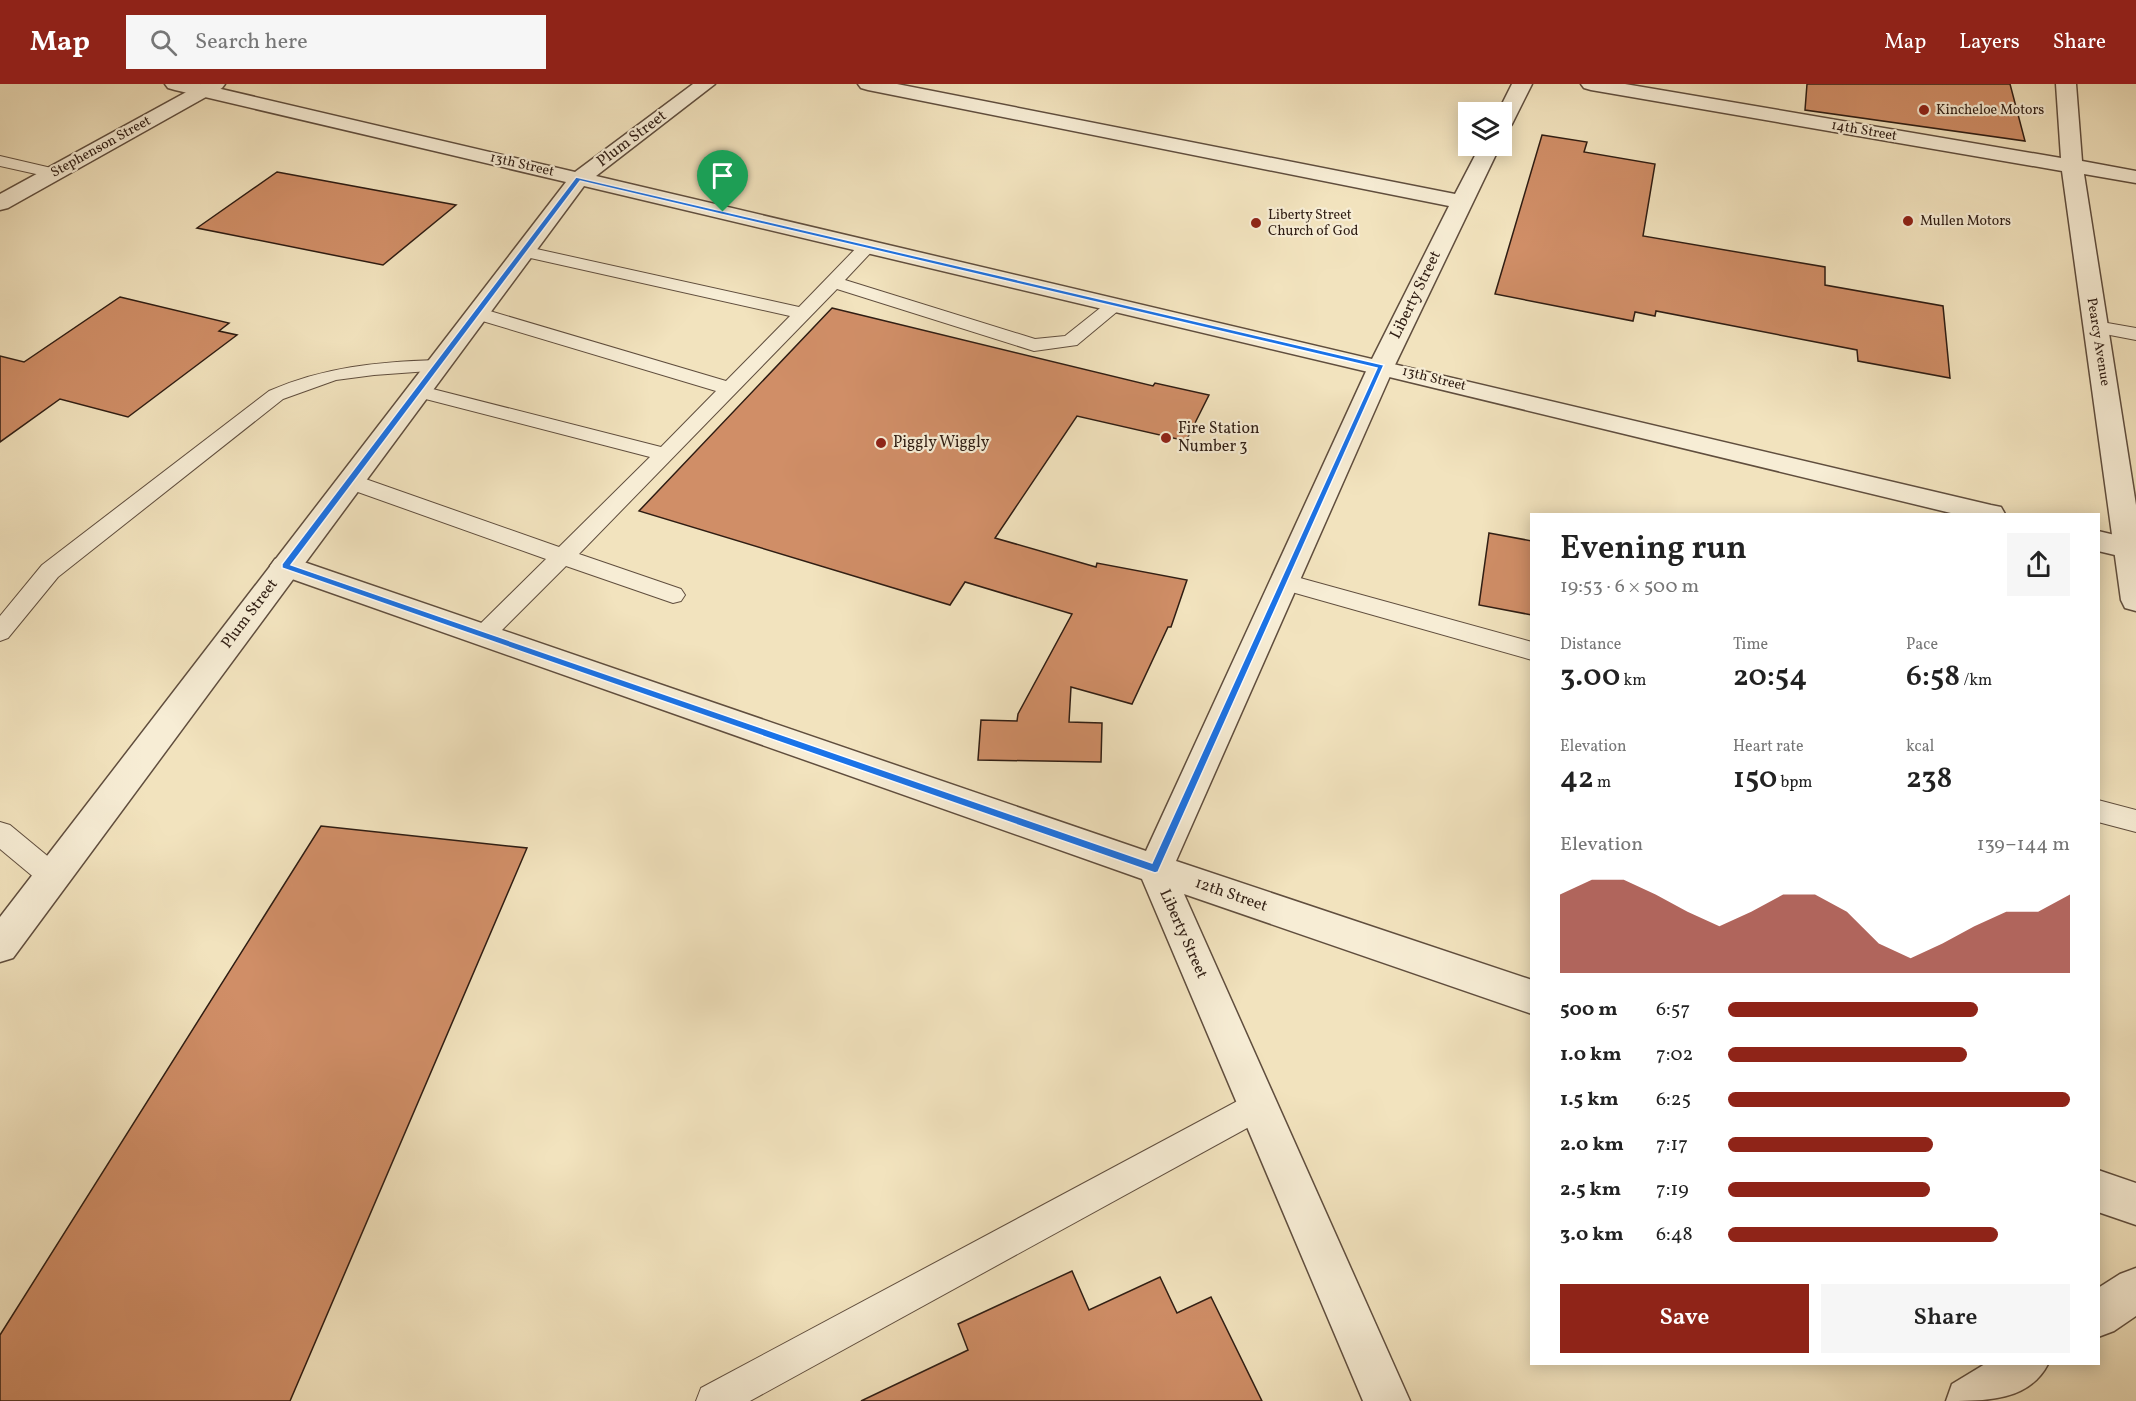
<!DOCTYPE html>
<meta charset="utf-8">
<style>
body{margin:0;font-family:Vollkorn,serif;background:#f6f6f6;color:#222;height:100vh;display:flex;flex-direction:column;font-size:22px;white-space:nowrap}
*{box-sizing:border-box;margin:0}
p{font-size:20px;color:#767676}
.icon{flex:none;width:33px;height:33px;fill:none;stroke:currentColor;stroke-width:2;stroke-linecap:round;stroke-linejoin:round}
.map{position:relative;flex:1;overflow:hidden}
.details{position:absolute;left:1530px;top:429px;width:570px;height:852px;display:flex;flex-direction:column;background:#fff;border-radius:0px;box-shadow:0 3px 15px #0003}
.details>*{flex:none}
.controls{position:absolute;left:1458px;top:18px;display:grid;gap:12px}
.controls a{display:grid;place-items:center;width:54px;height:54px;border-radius:0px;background:#fff;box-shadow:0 3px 15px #0003;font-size:30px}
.pin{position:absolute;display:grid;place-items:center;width:51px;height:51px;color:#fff;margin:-62px -26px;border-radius:50% 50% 50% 0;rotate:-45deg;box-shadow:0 0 6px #0007}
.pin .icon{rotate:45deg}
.round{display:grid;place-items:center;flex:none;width:63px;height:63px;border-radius:0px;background:#f6f6f6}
.summary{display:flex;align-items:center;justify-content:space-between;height:102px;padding:0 30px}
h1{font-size:33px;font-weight:600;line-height:45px}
.stats{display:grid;grid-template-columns:repeat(3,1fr);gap:9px;height:102px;padding:6px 30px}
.stats div{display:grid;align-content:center}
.stats b{font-size:30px;font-weight:600}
.stats small{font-size:16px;font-weight:400}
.stats p{font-size:16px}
.chart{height:168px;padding:12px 30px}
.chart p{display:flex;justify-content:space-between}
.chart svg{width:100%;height:108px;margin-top:6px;fill:#8f2418;opacity:.7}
.action{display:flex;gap:12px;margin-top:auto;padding:12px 30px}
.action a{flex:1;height:69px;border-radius:0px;background:#8f2418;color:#fff;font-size:24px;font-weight:600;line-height:69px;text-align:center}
.action a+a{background:#f6f6f6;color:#222}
ul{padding:0 30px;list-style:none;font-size:20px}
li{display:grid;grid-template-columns:96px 72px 1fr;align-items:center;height:45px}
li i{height:15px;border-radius:8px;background:#8f2418}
header{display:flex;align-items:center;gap:36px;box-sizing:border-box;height:84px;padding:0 30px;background:#8f2418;color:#fff}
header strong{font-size:28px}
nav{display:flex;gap:33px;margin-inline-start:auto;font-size:21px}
.search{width:420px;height:54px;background:#f6f6f6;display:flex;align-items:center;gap:15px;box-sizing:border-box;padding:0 21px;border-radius:0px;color:#767676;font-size:22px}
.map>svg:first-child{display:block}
.building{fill:#d08e67;stroke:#2f1d13;stroke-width:1.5}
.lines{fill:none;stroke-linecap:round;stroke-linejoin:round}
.service-casing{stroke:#604e3e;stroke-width:2}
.minor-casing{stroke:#604e3e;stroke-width:3}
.tertiary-casing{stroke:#604e3e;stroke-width:3}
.service{fill:#f7edd5;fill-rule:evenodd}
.minor{fill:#f7edd5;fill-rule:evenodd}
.tertiary{fill:#f7edd5;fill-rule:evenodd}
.route{fill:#1a73e8;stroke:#fff;stroke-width:1.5;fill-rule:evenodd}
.poi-dot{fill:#8f2418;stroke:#f7edd5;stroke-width:2}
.labels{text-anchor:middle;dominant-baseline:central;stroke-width:4.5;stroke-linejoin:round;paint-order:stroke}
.far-poi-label{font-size:14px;fill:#2f1d13;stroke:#f7edd5;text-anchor:start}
.far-street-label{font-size:14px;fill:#2f1d13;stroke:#f7edd5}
.street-label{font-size:16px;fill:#2f1d13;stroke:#f7edd5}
.poi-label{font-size:16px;fill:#2f1d13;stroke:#f7edd5;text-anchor:start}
</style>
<header>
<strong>Map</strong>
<div class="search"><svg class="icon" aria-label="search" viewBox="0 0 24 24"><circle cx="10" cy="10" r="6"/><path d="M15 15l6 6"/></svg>Search here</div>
<nav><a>Map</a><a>Layers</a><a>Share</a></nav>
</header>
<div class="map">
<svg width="2136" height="1317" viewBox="0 0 2136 1317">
<rect width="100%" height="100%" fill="#f2e3be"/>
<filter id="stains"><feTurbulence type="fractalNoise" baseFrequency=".00333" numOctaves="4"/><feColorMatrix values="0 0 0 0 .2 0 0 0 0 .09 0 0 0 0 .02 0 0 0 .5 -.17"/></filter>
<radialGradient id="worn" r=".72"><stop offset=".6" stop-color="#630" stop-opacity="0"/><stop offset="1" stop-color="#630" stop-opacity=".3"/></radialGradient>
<g class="building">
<polygon points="1807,0 2010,0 2025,57 1805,26"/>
<polygon points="1542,51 1587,58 1584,68 1655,80 1643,152 1825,183 1825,201 1943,222 1950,294 1858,277 1857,266 1656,227 1655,232 1635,228 1633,237 1495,210"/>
<polygon points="277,88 456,121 383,181 197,144"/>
<polygon points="120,213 229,239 219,247 237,251 128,333 60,315 0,358 0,272 24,278"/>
<polygon points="832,224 1153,302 1155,299 1209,311 1186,357 1077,332 995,454 1096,483 1097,479 1187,496 1171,543 1168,543 1132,620 1071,603 1069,638 1102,639 1101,678 978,676 981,636 1017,637 1018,630 1072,530 965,498 950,521 639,427"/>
<polygon points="1489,449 1532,457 1532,531 1479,521"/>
<polygon points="321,742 527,764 290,1317 0,1317 0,1251"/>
<polygon points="1072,1187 1089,1226 1160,1193 1177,1229 1211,1213 1262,1317 861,1317 968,1266 958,1240"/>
</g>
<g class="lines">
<defs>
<g id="service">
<polygon points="0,72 60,86 62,89 54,94 0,82"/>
<polygon points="868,157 874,158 877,162 845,196 1035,255 1065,252 1109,217 1123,217 1125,221 1077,261 1034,267 837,205 579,470 681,505 685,511 681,517 673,519 566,482 491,557 483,560 475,557 471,551 475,545 546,475 341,402 338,397 341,392 349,390 357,392 559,463 650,373 410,311 407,307 410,303 417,301 661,363 716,307 469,233 467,229 469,225 483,225 726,297 790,232 517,171 514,167 517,163 523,162 799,223 862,158"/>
<polygon points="2096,237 2136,244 2136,256 2089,247 2087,243 2089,239"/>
<path d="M436,276L443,278L446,282L443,286L374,291L336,296L283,315L58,493L8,554L0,557V532L42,481L269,307C324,283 377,278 436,276Z"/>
<polygon points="1282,489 1532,558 1532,576 1274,503 1271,497 1274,491"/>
<polygon points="2098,716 2136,726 2136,748 2098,738"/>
<polygon points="0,738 10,741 62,784 66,792 62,800 52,804 42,800 0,765"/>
<polygon points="1258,1006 1269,1010 1274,1021 1269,1032 750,1317 696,1317 701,1304"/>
</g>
<g id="minor">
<polygon points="201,0 225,0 222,4 8,124 0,126 0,110"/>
<polygon points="858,0 897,0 1455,110 1480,62 1500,62 1394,283 1176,777 1532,896 1532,930 1184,810 1410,1317 1363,1317 1142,795 275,489 270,482 275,475 285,472 295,475 1146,767 1368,283 1449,122 868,6 861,4"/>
<polygon points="1512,0 1532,0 1512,40 1509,44 1502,46 1502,28 1498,28"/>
<polygon points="1581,0 1625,0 2061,74 2056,0 2076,0 2082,77 2136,87 2136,99 2084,90 2136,421 2136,527 2125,524 2121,516 2062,87 1591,6 1584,4"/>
<polygon points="2098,1086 2136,1099 2136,1141 2098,1128"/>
<polygon points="2136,1184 2136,1232 2114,1247 2098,1253 2098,1204 2120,1190"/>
<path d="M1985,1280H2048C2029,1317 1987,1317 1946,1317L1952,1300Z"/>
</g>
<g id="tertiary">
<polygon points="165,0 200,0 575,88 693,0 715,0 596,92 1991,421 2001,423 2005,430 1955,430 1381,291 584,102 13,874 0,878 0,833 566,98 175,6 168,4"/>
<polygon points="2098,447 2136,456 2136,476 2098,467"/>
</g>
</defs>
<use href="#service" class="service-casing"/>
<use href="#minor" class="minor-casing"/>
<use href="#tertiary" class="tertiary-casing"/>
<use href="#service" class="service"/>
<use href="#minor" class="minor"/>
<use href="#tertiary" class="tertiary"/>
</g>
<path class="route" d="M576,93L1384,281L1158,788L1155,789L282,484V480ZM580,97L1377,284L1152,779L291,481Z"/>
<g class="poi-dot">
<circle cx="1924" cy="26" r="6"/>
<circle cx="1908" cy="137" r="6"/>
<circle cx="1256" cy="139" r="6"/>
<circle cx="1166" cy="354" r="6"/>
<circle cx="881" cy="359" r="6"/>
</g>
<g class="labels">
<g class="far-poi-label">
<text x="1936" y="26">Kincheloe Motors</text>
<text x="1268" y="131">Liberty Street<tspan x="1268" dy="16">Church of God</tspan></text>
<text x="1920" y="137">Mullen Motors</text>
</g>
<g class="far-street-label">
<text transform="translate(1864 47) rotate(10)">14th Street</text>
<text transform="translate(101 63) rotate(-29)">Stephenson Street</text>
<text transform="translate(522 81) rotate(13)">13th Street</text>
<text transform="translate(2098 258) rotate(81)">Pearcy Avenue</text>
<text transform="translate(1434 295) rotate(14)">13th Street</text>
</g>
<g class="street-label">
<text transform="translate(632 55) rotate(-37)">Plum Street</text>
<text transform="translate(1416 211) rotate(-64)">Liberty Street</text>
<text transform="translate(250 530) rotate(-53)">Plum Street</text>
<text transform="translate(1231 811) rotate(19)">12th Street</text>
<text transform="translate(1183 850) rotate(66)">Liberty Street</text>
</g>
<g class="poi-label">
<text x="1178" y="345">Fire Station<tspan x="1178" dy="18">Number 3</tspan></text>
<text x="893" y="359">Piggly Wiggly</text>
</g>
</g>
<rect width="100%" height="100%" filter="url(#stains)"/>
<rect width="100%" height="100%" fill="url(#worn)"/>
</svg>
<div class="controls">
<a><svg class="icon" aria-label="layers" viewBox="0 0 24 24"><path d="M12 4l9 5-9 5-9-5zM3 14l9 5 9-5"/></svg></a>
</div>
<div class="pin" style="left:723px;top:128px;background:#1e9e55"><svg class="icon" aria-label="arrive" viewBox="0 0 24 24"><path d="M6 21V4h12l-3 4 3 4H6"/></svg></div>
<section class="details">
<div class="summary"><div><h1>Evening run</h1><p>19:53 · 6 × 500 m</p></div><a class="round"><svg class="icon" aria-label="share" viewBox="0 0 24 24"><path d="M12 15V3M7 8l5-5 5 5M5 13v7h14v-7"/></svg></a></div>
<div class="stats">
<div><p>Distance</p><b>3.00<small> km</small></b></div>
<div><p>Time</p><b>20:54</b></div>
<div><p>Pace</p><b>6:58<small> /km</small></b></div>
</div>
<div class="stats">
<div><p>Elevation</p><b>42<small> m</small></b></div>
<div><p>Heart rate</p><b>150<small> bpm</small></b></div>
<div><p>kcal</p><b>238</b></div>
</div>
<div class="chart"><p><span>Elevation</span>139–144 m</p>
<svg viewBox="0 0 160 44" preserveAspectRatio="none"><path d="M0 44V12L10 6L20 6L30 12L40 19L50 25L60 19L70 12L80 12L90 19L100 32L110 38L120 32L130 25L140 19L150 19L160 12V44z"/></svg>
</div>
<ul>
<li><b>500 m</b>6:57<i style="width:73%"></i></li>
<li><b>1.0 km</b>7:02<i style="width:70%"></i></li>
<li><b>1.5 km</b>6:25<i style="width:100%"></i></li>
<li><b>2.0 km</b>7:17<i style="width:60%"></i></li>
<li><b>2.5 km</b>7:19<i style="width:59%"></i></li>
<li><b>3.0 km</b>6:48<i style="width:79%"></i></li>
</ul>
<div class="action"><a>Save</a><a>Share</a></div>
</section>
</div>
